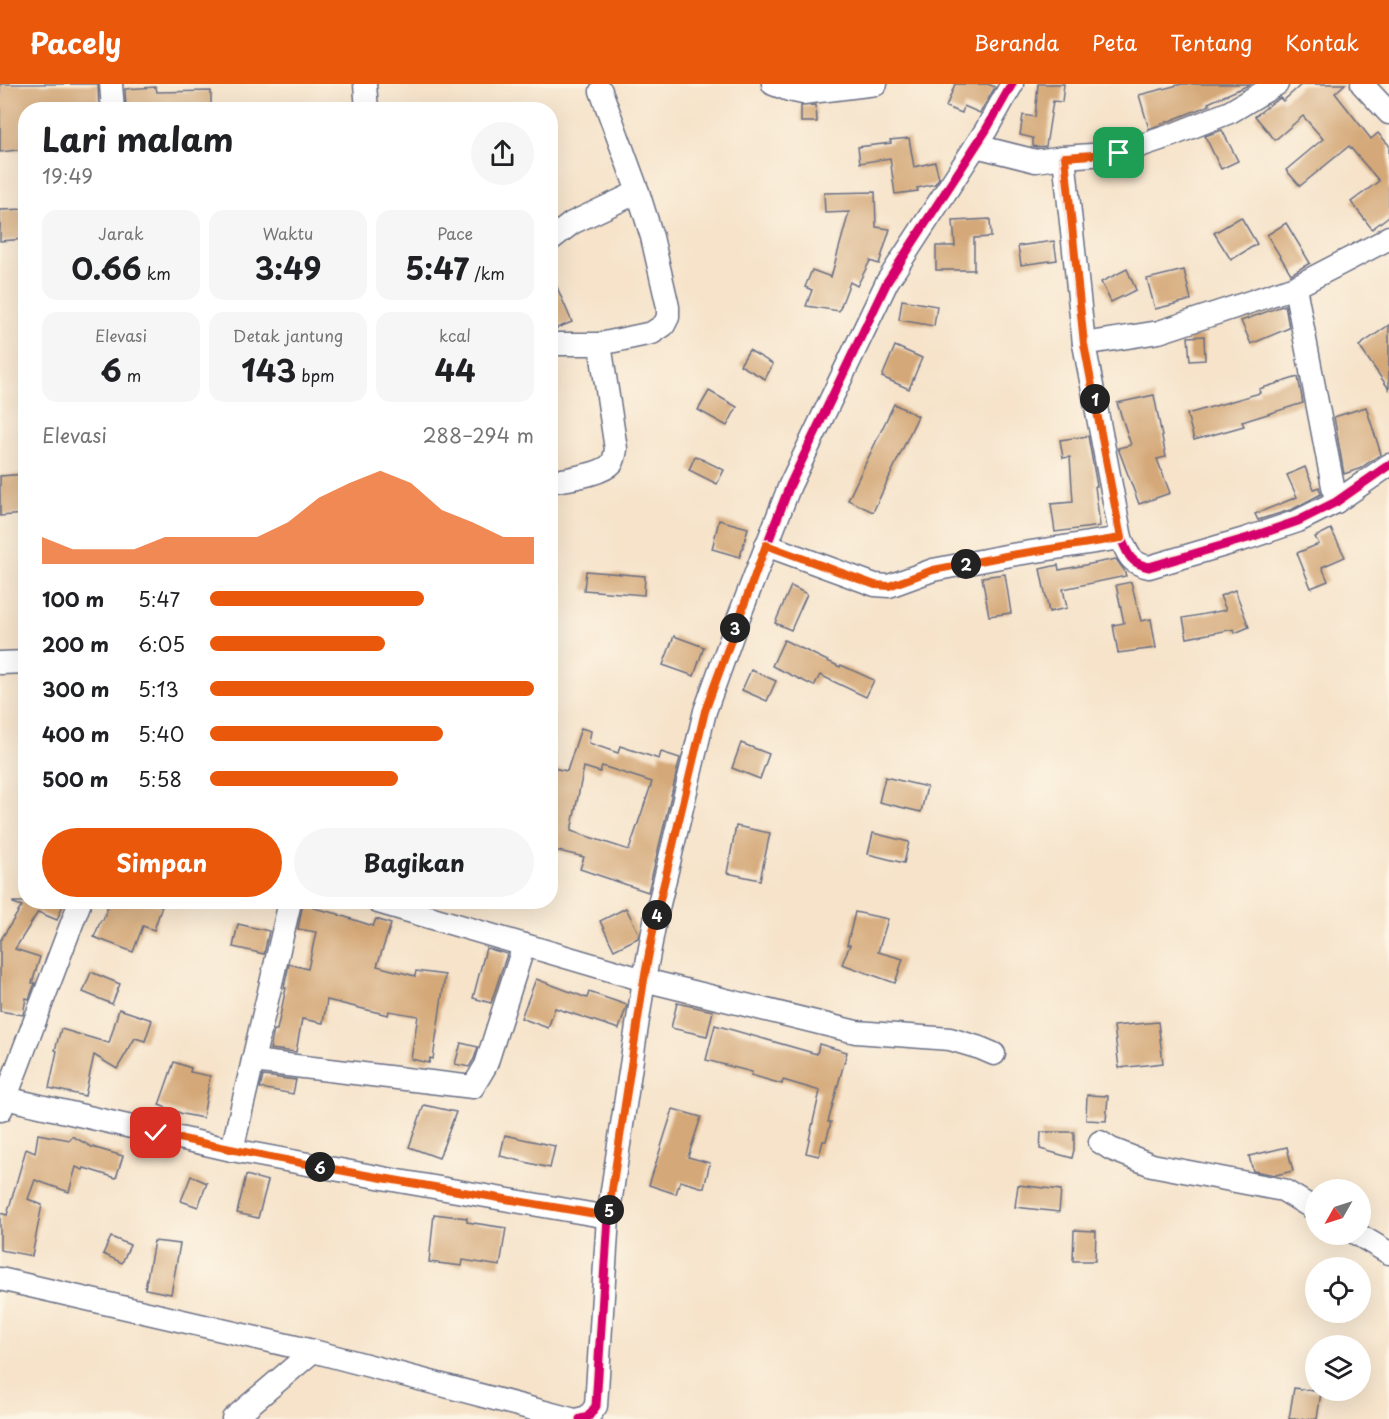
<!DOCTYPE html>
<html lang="id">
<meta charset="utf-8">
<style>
body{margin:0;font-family:"Playpen Sans",sans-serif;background:#f6f6f6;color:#202124;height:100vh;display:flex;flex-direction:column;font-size:22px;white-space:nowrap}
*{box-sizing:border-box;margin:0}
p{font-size:20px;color:#757577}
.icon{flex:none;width:33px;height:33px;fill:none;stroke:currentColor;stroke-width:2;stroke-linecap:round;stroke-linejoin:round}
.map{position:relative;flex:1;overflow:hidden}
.panel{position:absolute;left:18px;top:18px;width:540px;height:807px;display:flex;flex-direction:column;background:#fff;border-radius:24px;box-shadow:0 6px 24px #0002}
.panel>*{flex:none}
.needle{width:39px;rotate:231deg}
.fabs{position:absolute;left:1305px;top:1095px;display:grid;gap:12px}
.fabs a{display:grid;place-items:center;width:66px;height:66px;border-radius:50%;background:#fff;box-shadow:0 6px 24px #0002;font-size:30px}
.pin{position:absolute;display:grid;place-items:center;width:51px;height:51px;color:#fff;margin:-26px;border-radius:12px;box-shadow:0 3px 9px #0006}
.km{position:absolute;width:30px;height:30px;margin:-15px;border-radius:50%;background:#222;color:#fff;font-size:16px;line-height:30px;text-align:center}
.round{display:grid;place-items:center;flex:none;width:63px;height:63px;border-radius:32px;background:#f6f6f6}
.overview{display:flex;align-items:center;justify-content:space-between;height:102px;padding:0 24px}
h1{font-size:33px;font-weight:700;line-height:45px}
.figures{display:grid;grid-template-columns:repeat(3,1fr);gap:9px;height:102px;padding:6px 24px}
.figures div{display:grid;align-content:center;border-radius:15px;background:#f6f6f6;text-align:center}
.figures b{font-size:30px;font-weight:700}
.figures small{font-size:16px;font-weight:400}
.figures p{font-size:16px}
.chart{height:168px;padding:12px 24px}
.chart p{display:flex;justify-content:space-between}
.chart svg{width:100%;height:108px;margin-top:6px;fill:#ea580c;opacity:.7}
.button{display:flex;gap:12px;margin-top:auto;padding:12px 24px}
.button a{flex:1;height:69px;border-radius:36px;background:#ea580c;color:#fff;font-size:24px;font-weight:700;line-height:69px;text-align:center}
.button a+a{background:#f6f6f6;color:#202124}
ul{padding:0 24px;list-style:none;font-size:20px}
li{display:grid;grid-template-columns:96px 72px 1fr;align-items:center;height:45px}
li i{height:15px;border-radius:8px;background:#ea580c}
header{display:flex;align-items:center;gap:36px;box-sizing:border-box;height:84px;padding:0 30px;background:#ea580c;color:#fff}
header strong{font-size:28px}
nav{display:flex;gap:33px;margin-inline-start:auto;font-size:21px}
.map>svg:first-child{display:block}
.building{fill:#d4a878;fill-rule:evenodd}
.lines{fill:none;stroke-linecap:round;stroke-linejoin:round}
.minor-casing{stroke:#686e84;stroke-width:25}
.minor{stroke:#fff;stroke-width:22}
.cycleway-casing{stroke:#fcf5e5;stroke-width:13}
.cycleway{stroke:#d6006c;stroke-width:9}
.route-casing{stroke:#fff;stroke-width:12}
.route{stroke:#ea580c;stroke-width:8}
</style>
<header>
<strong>Pacely</strong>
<nav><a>Beranda</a><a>Peta</a><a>Tentang</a><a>Kontak</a></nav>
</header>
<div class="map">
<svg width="1389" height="1335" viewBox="0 0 1389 1335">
<rect width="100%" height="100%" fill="#fcf5e5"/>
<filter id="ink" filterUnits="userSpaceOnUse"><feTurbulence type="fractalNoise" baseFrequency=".0167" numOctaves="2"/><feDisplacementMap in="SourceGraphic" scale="12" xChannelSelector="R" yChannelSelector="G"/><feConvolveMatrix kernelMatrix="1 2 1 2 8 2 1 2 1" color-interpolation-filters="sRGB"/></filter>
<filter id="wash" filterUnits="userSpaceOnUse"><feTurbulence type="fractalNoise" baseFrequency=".008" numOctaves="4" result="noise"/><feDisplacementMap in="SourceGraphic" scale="24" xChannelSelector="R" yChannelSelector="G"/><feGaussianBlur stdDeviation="1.35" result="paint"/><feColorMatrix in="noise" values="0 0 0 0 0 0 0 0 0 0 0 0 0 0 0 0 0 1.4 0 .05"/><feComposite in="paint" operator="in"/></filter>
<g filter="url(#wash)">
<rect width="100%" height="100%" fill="#f6e3ca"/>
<g id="blocks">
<g class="building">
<polygon points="0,0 98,0 99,26 26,26 26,65 0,68"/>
<polygon points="955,0 988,0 995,3 980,29 964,22 962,29 946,23"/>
<polygon points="1038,0 1064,0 1062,18 1053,17 1046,62 1037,63 1033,62 1033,54 1020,51 1023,31 1035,33"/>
<polygon points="1182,0 1251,0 1208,19 1210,21 1149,45 1139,11"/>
<polygon points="1302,0 1345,0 1335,9 1371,55 1378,49 1389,61 1389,132 1372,145 1351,118 1379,97 1349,62 1300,102 1286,86 1323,55 1303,32 1275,56 1255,32 1272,19 1280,14 1283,17"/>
<polygon points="156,3 157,8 211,7 211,24 126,26 125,5"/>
<polygon points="816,21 817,38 801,38 801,22"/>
<polygon points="1222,46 1238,77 1221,85 1205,52"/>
<polygon points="909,54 914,83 935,78 939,94 935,100 917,104 918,107 895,110 890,74 860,79 858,63 891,59 890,56"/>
<polygon points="875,108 876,143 890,145 879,180 870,177 857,202 850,198 839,227 806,222 812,206 805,203 812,186 831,193 849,128 825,129 824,109"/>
<polygon points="26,125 26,155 0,157 0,126"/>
<polygon points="1241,133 1257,160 1231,176 1214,149"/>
<polygon points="990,135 991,153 974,154 974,186 936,186 936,162 955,162 953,137"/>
<polygon points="1286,139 1310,179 1291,190 1267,151"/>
<polygon points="1054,157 1057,176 1021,181 1018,162"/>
<polygon points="1127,185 1136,206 1111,218 1101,198"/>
<polygon points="1184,186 1191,216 1155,225 1147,195"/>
<polygon points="550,187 572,238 552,246 550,246"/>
<polygon points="902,216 937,222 934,242 899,236"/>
<polygon points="1285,221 1289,244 1251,260 1241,237"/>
<polygon points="1389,241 1389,305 1359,262"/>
<polygon points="1204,252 1205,276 1190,277 1188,253"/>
<polygon points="895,262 922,274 909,305 882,293"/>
<polygon points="749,266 773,280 765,295 740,281"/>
<polygon points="1298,293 1303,319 1242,338 1244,342 1194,356 1187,330 1260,309 1259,305"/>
<polygon points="709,307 737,323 727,342 698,326"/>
<polygon points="1154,311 1166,373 1157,375 1170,409 1139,420 1118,364 1131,361 1117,319"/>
<polygon points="894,320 918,332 873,428 848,416"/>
<polygon points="1366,323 1381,370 1359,385 1344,390 1334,333"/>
<polygon points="1088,352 1097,402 1095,402 1100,442 1055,448 1051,420 1073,418 1070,373 1063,374 1060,356"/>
<polygon points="695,372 724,386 717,400 689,386"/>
<polygon points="1305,383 1314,405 1319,403 1321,410 1293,425 1258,436 1255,430 1297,413 1287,391"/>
<polygon points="26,390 26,430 0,432 0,392"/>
<polygon points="719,436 748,444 740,473 712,465"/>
<polygon points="1331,445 1345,473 1322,483 1328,497 1311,504 1297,469 1319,460 1315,453"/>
<polygon points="1116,475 1124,486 1126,492 1063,505 1067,524 1049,528 1040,485 1058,481 1059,486"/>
<polygon points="586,487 645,492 644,511 584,506"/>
<polygon points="1005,490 1011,529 989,532 982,493"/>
<polygon points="1131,498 1141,537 1151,535 1156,564 1118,569 1113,541 1124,539 1116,501"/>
<polygon points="791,502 807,510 791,546 775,539"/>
<polygon points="1235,506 1249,543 1235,549 1234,545 1187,554 1183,534 1226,526 1220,512"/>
<polygon points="674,552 704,563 694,592 663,581"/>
<polygon points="784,556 840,583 841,581 874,596 866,613 820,591 814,602 772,582"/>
<polygon points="751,586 776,597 767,617 742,606"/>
<path d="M581,644L591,647L589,659L618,669L620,662L659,675L661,668L680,674L648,808L580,785L584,773L550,765V695L553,684L567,687ZM602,682L652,698L629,766L571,747L584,683L600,688Z"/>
<polygon points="741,659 769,670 760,695 732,684"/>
<polygon points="885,693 927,703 921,728 879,718"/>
<polygon points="736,742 770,749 760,796 727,789"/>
<polygon points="873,749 909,758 904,779 868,770"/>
<polygon points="13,818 64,818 57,836 38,828 15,865 40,873 32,899 35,899 29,915 26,914 23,931 0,927 0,857 22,822 13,819"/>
<polygon points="109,818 148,818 162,822 154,846 143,842 133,868 94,853 101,836 103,836"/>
<polygon points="303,818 314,818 313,824 339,830 339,831 373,842 376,835 391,840 377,882 415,892 416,887 445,891 433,975 430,974 429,979 411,975 418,932 389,927 388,931 327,916 323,939 302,935 296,968 270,965 274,946 277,946 286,904 284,904 289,880 308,885 316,848 298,845"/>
<polygon points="626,824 639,850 638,854 614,866 600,837"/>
<polygon points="855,828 888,835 878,868 903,875 895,899 842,880 850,861 847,861"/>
<polygon points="238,840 269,847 264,870 233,863"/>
<polygon points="486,864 507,870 491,919 473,914"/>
<polygon points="91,888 120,900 112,920 83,908"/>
<polygon points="536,895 587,914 589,908 627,921 619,945 555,924 548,944 521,934"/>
<polygon points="677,919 713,927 707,952 671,944"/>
<polygon points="119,925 152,936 145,957 135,954 117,985 94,971 85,1012 49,1004 57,967 55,966 61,945 109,959"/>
<polygon points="1158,938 1163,979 1119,984 1114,942"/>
<polygon points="715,941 817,970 819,960 847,968 828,1038 831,1038 826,1057 823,1057 819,1072 806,1069 820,1007 783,996 782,1000 751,991 752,988 706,976"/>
<polygon points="461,959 478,963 474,975 469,983 455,980"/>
<polygon points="174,978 191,984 190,988 210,992 203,1034 183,1030 159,1021"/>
<polygon points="263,992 296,996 293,1010 260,1004"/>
<polygon points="1087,1011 1108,1012 1106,1037 1086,1036"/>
<polygon points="424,1021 456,1028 439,1074 409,1063"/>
<polygon points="673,1025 701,1033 688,1073 710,1079 704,1104 680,1097 676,1110 649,1101"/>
<polygon points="1041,1048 1074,1048 1074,1066 1072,1074 1040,1065"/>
<polygon points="38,1050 70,1056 72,1052 92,1063 123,1072 116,1094 84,1084 83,1086 76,1083 69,1108 35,1096 28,1115 42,1121 32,1172 0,1166 0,1129 7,1131 26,1065 35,1069"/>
<polygon points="505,1051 555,1062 550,1084 500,1072"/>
<polygon points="1287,1063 1293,1087 1276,1091 1253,1087 1249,1072"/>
<polygon points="246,1091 268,1097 258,1134 237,1129"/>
<polygon points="191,1092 207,1099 198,1123 181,1117"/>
<polygon points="1018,1101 1061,1106 1059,1128 1015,1123"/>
<polygon points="434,1130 467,1134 467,1138 506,1144 500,1182 463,1176 462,1182 429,1178"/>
<polygon points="1074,1146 1096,1147 1095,1177 1073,1177"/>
<polygon points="111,1153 130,1161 122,1179 103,1170"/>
<polygon points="154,1157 180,1160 171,1210 145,1205"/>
<polygon points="1294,1304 1321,1308 1317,1335 1289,1335"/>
</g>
</g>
</g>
<g filter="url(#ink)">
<use href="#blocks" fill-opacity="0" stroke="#686e84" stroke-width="1.5"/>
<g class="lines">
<defs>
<g id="minor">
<polyline points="111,0 113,26"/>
<polyline points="365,0 367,26"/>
<polyline points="773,0 789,6 803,9 876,0"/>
<polyline points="1362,0 1389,29"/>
<polyline points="976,62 1036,77 1064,73 1119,69 1172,51 1230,28 1277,0"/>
<path d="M1064,73L1084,260L1121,454C1128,471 1130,479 1149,483L1248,454L1298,437L1336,418L1389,381"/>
<polyline points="550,156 572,139 638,108"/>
<polyline points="1295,203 1336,418"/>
<polyline points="550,260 600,260 652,249 664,241 668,233 668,223 652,153 638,108 601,7"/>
<polyline points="1084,260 1159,248 1295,203 1382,158 1389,153"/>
<path d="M550,398C566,395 602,391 612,379C615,374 615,370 616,365L600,260"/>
<polyline points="766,461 875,501 889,502 933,486 1011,471 1121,454"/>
<polyline points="0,579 26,578"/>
<polyline points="290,818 232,1066 399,1097 608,1133"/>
<polyline points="378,818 644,896 856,948 950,955 980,964 994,970"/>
<polyline points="253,977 473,1003 486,981 524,861"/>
<polyline points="5,1014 232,1066"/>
<polyline points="1,1026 80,818"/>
<polyline points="1100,1058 1111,1065 1152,1081 1283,1106 1316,1126"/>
<polyline points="1357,1150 1389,1169"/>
<polyline points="0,1195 313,1267 571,1335"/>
<polyline points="233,1335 313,1267"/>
<polyline points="580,1335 588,1333 596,1322 608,1133 644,896 655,837 705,627 737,538 790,401 887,198 986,46 1012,0"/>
</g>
</defs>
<use href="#minor" class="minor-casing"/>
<use href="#minor" class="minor"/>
<defs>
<g id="cycleway">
<path d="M1064,73L1084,260L1121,454C1128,471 1130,479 1149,483L1248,454L1298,437L1336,418L1389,381"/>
<polyline points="580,1335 588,1333 596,1322 608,1133 644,896 655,837 705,627 737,538 790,401 887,198 986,46 1012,0"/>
</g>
</defs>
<use href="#cycleway" class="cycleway-casing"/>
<use href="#cycleway" class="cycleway"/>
</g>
</g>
<g class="lines" filter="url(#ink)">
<defs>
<path id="route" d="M156,1049C306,1083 457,1107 608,1132L644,896L655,837L705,627L766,461L875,501L889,502L933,486L1011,471L1121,454L1084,260L1065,73L1119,69"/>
</defs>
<use href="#route" class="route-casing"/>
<use href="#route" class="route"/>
</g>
</svg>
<div class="fabs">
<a><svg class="needle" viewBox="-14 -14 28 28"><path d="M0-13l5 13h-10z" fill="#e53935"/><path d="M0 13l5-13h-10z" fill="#757577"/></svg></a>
<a><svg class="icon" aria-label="locate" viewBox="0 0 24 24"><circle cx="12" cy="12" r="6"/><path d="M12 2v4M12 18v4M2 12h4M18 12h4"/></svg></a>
<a><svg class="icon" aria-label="layers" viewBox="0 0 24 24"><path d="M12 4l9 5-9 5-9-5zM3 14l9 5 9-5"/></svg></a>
</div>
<div class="pin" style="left:1119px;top:69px;background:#1e9e55"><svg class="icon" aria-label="arrive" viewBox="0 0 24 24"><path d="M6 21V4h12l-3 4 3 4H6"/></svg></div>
<div class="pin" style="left:156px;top:1049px;background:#d93025"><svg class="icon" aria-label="check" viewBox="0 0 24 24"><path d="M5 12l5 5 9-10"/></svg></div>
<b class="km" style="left:1095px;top:315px">1</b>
<b class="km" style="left:966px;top:480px">2</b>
<b class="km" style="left:735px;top:544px">3</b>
<b class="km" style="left:657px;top:831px">4</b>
<b class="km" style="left:609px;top:1126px">5</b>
<b class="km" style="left:320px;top:1083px">6</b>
<section class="panel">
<div class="overview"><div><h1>Lari malam</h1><p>19:49</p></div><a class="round"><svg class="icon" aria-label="share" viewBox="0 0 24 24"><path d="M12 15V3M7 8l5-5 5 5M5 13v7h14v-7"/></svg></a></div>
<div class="figures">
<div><p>Jarak</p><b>0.66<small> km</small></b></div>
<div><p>Waktu</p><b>3:49</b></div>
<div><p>Pace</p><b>5:47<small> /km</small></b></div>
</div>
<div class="figures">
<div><p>Elevasi</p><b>6<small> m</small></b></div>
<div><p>Detak jantung</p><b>143<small> bpm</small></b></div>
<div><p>kcal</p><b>44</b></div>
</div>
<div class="chart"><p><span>Elevasi</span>288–294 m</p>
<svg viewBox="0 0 160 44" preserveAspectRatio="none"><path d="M0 44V33L10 38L20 38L30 38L40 33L50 33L60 33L70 33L80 27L90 17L100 11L110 6L120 11L130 22L140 27L150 33L160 33V44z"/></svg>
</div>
<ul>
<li><b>100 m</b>5:47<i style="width:66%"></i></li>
<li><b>200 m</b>6:05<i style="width:54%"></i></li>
<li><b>300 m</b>5:13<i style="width:100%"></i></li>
<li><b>400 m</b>5:40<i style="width:72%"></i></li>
<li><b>500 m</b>5:58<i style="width:58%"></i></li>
</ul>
<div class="button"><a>Simpan</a><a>Bagikan</a></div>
</section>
</div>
